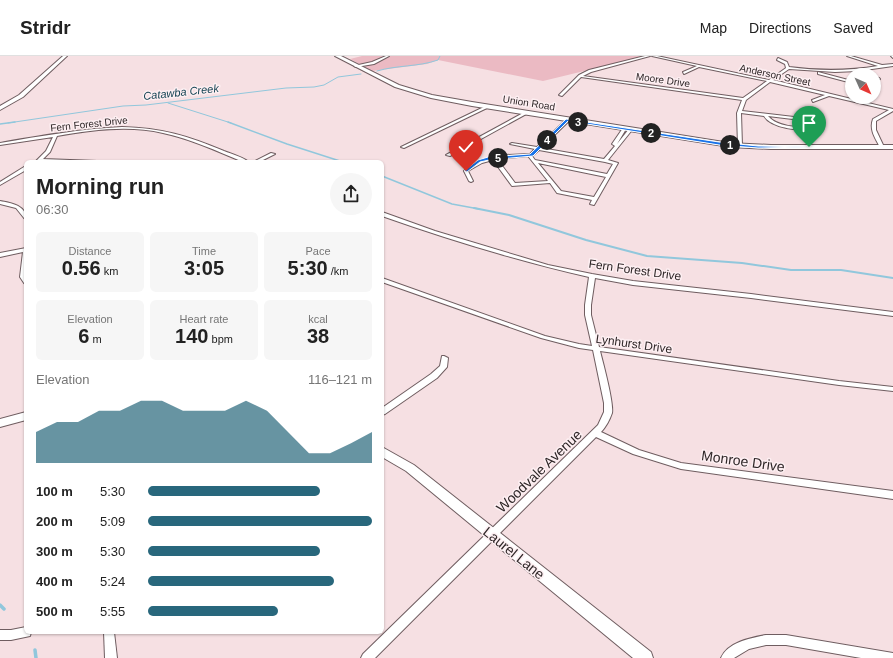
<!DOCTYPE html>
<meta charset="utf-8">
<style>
body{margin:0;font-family:Helvetica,sans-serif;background:#f6f6f6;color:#222;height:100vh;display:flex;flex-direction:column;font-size:15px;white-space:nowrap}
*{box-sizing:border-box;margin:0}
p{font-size:13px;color:#767676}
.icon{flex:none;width:22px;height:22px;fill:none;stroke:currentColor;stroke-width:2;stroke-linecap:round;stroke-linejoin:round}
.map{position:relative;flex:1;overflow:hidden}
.sheet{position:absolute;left:24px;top:104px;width:360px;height:474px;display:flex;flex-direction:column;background:#fff;border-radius:6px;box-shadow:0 1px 3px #0004}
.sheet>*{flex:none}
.needle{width:26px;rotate:135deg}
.fabs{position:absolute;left:845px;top:12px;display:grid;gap:8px}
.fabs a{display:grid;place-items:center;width:36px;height:36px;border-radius:50%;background:#fff;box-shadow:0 1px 3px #0004;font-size:20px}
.pin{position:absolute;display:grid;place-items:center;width:34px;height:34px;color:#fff;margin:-41px -17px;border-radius:50% 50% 50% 0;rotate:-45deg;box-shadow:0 0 4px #0007}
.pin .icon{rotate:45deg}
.km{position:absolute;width:20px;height:20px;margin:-10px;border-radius:50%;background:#222;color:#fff;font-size:11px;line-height:20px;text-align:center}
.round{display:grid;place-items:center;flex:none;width:42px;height:42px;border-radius:21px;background:#f6f6f6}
.headline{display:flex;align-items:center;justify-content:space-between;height:68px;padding:0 12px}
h1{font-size:22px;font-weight:700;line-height:30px}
.stats{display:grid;grid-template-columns:repeat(3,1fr);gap:6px;height:68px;padding:4px 12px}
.stats div{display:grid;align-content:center;border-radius:6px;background:#f6f6f6;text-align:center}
.stats b{font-size:20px;font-weight:700}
.stats small{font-size:11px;font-weight:400}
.stats p{font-size:11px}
.chart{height:112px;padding:8px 12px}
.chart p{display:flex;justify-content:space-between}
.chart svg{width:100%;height:72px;margin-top:4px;fill:#28677c;opacity:.7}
ul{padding:0 12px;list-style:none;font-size:13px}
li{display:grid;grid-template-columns:64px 48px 1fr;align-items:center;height:30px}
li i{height:10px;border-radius:5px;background:#28677c}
header{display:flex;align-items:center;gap:24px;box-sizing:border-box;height:56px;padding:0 20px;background:#fff;border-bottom:1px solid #e0e0e0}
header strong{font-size:19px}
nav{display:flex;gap:22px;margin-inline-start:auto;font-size:14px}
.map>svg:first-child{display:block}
.green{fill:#ebbac3}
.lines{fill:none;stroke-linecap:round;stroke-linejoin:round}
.stream-far3{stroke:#91c7dc;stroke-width:1}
.stream-far2{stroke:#91c7dc;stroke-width:1.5}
.stream-far1{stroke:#91c7dc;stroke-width:2}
.stream{stroke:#91c7dc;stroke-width:3.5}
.street-casing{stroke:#6f5d60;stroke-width:2}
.secondary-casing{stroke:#6f5d60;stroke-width:2}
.primary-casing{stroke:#6f5d60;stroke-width:2}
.street{fill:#fff;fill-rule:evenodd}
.secondary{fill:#fff;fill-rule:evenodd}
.primary{fill:#fff;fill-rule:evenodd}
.route{fill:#1a73e8;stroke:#fff}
.labels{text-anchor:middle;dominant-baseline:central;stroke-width:3;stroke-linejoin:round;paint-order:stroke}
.far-street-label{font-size:10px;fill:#2f2728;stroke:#fdeff2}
.far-water-label{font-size:11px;font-style:italic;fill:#134252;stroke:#fdeff2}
.street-label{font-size:12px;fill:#2f2728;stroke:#fdeff2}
.near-street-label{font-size:14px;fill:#2f2728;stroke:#fdeff2}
</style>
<header>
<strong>Stridr</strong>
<nav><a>Map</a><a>Directions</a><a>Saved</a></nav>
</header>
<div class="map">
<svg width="893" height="602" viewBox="0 0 893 602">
<rect width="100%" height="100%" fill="#f6e0e3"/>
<polygon class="green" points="362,0 646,0 543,25 438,4 427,8 372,15 350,3"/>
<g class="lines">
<g class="stream-far3">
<path d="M377,15C397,9 418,11 438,4L440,0"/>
<polyline points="168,47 231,67"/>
<polyline points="8,67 123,50 146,49 286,32 314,31 324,29 338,21 361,18"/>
</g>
<g class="stream-far2">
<polyline points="228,66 287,88 343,106"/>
<polyline points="0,68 15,66"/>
<polyline points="382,120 452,148 479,153"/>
</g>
<polyline class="stream-far1" points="474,152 509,159 586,184 647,200 742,207 791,214 841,214 893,222"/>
<g class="stream">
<polyline points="0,549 4,553"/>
<polyline points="35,594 36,602"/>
</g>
<defs>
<g id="street">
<polygon points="386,0 389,0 374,8 356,11 354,10 372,6"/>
<path d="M645,0H650L591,16L583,20L743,42L767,25L699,11L684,18L683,16L697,10L652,0H657L769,24L786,12L785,8L777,4L778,2L787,6L789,11C819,15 848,15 878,10L847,0H851L882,9L893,8V10L858,15L835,16L789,13L773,24L893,53V55L876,65V74L884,91L882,92L880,91C875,82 869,73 873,63L889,54L829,40L813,46L812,44L825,39L770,26L746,44L742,55L811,63L813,64L814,72C801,76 771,72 764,60L741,57L742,90L740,91L738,90L737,57L742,44L581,21L562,40L559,39L579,19L589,14ZM768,60L809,65L811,70C798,72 777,71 768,60Z"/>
<polygon points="891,0 893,0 893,2"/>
<polygon points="818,16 852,25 852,27 818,18"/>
<polygon points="874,21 879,22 880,23 878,24 874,23"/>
<polygon points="486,50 489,51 404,92 401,91"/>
<polygon points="525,56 528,57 450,100 446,99"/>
<path d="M567,63L570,64L541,92L604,103L615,90L612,88L623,72L626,73L617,88L629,73L632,74L608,104L618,107L594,149L590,148L592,144L557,137L550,127L512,130L493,104L482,107L468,115L473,125L471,126L469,125L464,115L471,109L486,103L505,99L530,98L535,93L510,88L512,87L537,91ZM539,94L605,106L613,108L607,118L535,104L532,100ZM528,100L548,125L515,127L497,103ZM538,107L606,121L594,141L561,135Z"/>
<path d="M122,71C162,72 188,80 224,95C232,98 242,101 249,106H243C217,95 191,83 163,77C129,69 91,74 57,80L50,96L43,103L97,105L99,106H35L46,95L53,81L0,89V87C41,80 81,73 122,71Z"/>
<polygon points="271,97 275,98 259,106 253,106"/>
<polygon points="24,111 26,111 26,114 0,129 0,126"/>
<path d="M0,145C11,147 26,149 26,163L24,162L16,152L0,148Z"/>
<path d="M382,156L435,175L548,209L592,218L633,225L751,238L893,256V260L751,242L633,229L595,222L591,249V259L599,291L839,325L893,331V335L839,329L600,295C603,307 614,347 612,357C610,363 606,371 601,376L639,394L681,407L893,435V443L681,413L633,398L596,381L375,602H361L363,598L598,369L604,356V347L593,294L579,292L541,282L382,226V222L545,280L579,288L592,290L585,259V249L589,221C519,205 450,184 382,160Z"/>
<polygon points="26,192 26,228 24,227 20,221 23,196 0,201 0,197"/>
<polygon points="442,300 444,300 448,302 447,311 437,322 385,358 382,359 382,352 431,318 440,310"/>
<polygon points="26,571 26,576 31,576 30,580 11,584 0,584 0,574 11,574"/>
<polygon points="104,576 114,576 117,602 105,602"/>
<path d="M766,579H786L893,597V602H861L786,589H766L749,593L734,602H721C728,586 750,582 766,579Z"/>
</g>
<g id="secondary">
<polygon points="63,0 67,0 23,41 0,54 0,50 19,39"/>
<polygon points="26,356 26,364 0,371 0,363"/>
<polygon points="382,391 414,409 651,596 653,602 633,602 406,415 382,401"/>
</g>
<polygon id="primary" points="335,0 341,0 399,29 432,39 472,46 730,87 771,89 893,89 893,93 771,93 730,91 472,50 431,42 395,31"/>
</defs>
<use href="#street" class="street-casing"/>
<use href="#secondary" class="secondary-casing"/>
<use href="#primary" class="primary-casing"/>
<use href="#street" class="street"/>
<use href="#secondary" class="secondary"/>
<use href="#primary" class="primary"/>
</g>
<polygon class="route" points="566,63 719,86 758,90 811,91 758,92 719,89 568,65 533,100 489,104 480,106 467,116 464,115 478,104 488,101 530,98"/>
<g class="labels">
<g class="far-street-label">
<text transform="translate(775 19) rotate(12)">Anderson Street</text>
<text transform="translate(663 24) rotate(8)">Moore Drive</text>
<text transform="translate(529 47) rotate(9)">Union Road</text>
<text transform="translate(89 68) rotate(-6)">Fern Forest Drive</text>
</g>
<g class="far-water-label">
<text transform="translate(181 36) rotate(-6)">Catawba Creek</text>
</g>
<g class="street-label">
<text transform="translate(635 214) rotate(8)">Fern Forest Drive</text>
<text transform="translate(634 288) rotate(8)">Lynhurst Drive</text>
</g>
<g class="near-street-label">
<text transform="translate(743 405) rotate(8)">Monroe Drive</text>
<text transform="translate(539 415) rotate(-44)">Woodvale Avenue</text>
<text transform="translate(514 497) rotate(39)">Laurel Lane</text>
</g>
</g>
</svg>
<div class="fabs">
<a><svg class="needle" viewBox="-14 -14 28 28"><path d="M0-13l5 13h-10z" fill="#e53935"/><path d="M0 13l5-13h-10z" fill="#767676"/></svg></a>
</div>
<div class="pin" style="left:809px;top:91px;background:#1e9e55"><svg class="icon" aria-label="arrive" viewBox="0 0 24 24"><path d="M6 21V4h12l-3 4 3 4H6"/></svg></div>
<div class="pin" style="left:466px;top:115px;background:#d93025"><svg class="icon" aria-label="check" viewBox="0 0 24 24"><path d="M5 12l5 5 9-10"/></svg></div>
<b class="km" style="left:730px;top:89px">1</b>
<b class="km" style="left:651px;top:77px">2</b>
<b class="km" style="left:578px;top:66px">3</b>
<b class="km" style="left:547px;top:84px">4</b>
<b class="km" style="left:498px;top:102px">5</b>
<section class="sheet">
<div class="headline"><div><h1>Morning run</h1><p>06:30</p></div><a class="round"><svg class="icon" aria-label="share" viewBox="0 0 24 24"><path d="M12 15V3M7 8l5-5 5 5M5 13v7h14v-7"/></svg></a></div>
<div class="stats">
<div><p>Distance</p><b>0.56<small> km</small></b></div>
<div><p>Time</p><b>3:05</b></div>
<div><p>Pace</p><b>5:30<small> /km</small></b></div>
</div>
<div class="stats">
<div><p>Elevation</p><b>6<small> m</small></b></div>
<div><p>Heart rate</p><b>140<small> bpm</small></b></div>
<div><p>kcal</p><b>38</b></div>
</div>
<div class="chart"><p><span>Elevation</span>116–121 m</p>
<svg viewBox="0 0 160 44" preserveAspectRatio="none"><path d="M0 44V25L10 19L20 19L30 12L40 12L50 6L60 6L70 12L80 12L90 12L100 6L110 12L120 25L130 38L140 38L150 32L160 25V44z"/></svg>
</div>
<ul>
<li><b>100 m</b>5:30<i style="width:77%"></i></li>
<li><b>200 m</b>5:09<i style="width:100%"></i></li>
<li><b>300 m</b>5:30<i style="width:77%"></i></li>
<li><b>400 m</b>5:24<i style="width:83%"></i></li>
<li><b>500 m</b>5:55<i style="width:58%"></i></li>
</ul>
</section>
</div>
